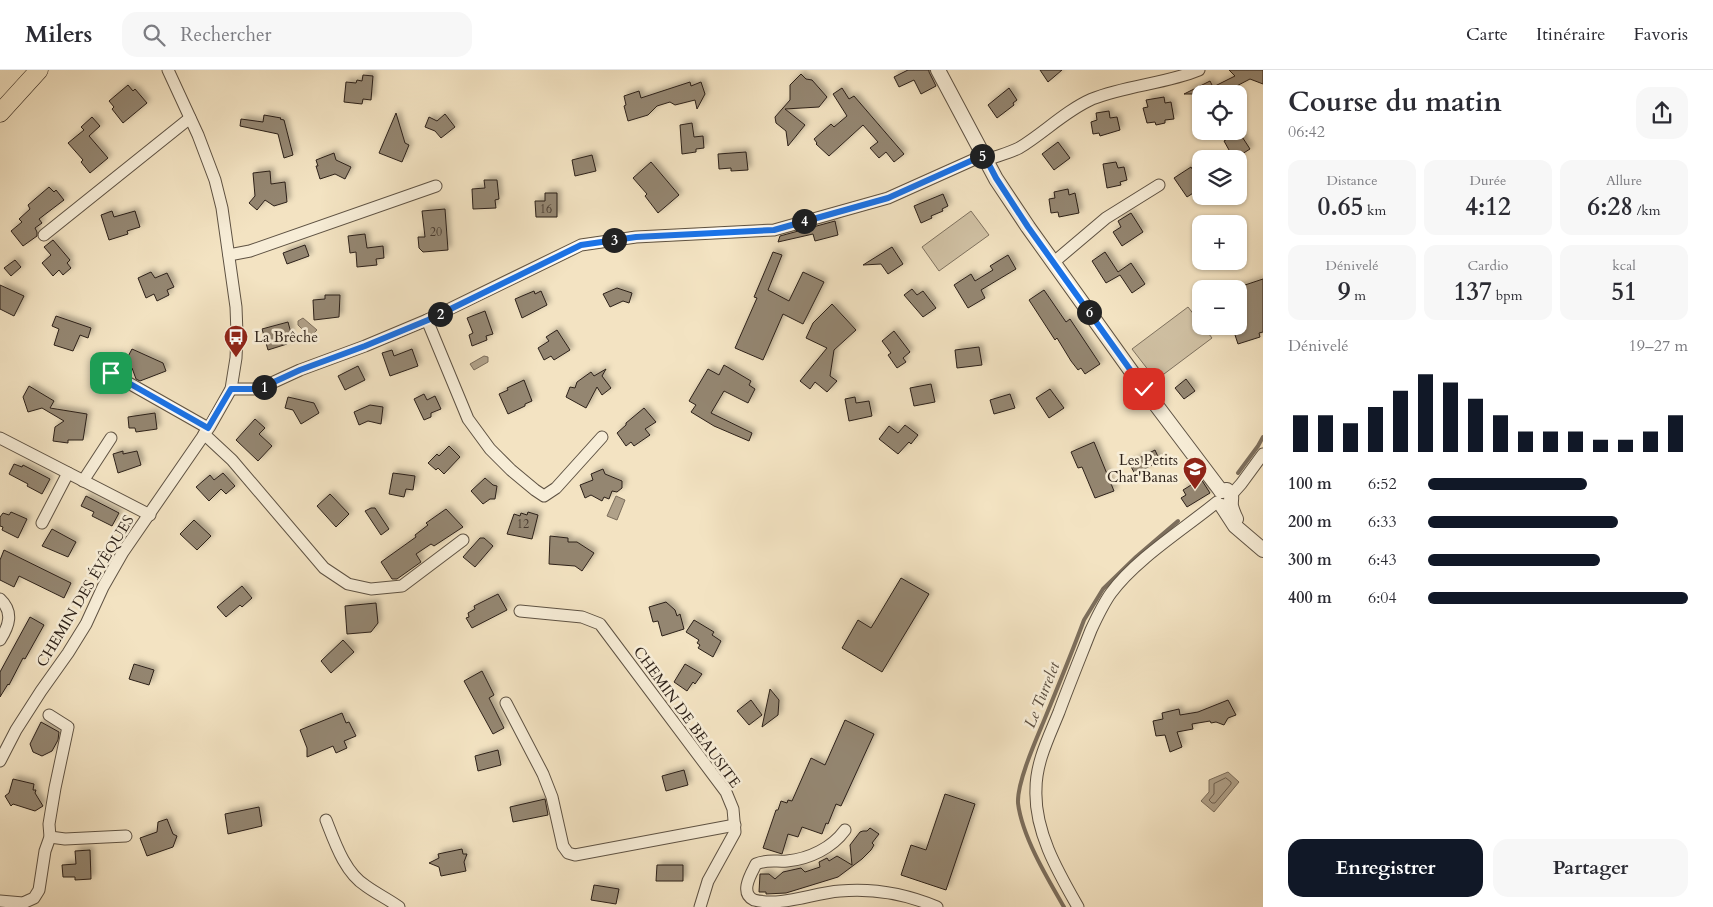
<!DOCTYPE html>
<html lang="fr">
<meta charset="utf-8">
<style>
body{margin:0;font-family:Cardo,serif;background:#f7f7f7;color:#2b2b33;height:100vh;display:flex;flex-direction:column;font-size:19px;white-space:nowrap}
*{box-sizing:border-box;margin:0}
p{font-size:16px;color:#7c7c81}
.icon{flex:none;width:28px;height:28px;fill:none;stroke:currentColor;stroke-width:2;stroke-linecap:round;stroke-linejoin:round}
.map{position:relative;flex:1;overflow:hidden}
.side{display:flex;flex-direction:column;background:#fff;width:450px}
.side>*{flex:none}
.controls{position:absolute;left:1192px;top:15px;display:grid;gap:10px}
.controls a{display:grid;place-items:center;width:55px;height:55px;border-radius:10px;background:#fff;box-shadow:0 1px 4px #0004;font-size:25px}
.pin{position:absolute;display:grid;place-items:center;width:42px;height:42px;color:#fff;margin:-21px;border-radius:10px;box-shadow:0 2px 8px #0006}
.km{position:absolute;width:25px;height:25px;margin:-12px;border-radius:50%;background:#222;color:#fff;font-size:14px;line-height:25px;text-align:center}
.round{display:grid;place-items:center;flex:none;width:52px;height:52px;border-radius:15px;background:#f7f7f7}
.headline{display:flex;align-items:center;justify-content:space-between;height:85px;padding:0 25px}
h1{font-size:28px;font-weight:800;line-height:38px}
.stats{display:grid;grid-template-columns:repeat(3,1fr);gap:8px;height:85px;padding:5px 25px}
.stats div{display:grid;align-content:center;border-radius:12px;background:#f7f7f7;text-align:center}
.stats b{font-size:25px;font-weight:800}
.stats small{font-size:14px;font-weight:400}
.stats p{font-size:14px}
.chart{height:140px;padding:10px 25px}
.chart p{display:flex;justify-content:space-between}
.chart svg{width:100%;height:90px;margin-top:5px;stroke:#111827;stroke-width:6}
.button{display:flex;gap:10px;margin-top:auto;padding:10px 25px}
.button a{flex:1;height:58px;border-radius:15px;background:#111827;color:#fff;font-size:20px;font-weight:800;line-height:58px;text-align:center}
.button a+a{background:#f7f7f7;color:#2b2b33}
ul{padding:0 25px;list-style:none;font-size:16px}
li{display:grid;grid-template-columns:80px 60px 1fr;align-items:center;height:38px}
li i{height:12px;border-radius:6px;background:#111827}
header{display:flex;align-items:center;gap:30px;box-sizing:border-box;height:70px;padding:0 25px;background:#fff;border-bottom:1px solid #e1e1e2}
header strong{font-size:24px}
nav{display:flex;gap:28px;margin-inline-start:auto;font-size:18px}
.search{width:350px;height:45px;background:#f7f7f7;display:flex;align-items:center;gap:12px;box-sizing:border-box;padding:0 18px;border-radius:15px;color:#7c7c81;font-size:19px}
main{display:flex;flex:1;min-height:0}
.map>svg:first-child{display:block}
.green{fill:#d1c2a5;stroke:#7f725f}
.water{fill:#b0a189;stroke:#7c6e5c}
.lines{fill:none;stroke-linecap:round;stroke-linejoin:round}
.shore{stroke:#6e6151;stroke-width:1}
.stream{stroke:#7c6e5c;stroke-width:4}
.building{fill:#948671;stroke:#2d2119;filter:url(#shadow)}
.minor-casing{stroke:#5e5243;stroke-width:13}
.tertiary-casing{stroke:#5e5243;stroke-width:16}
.primary-casing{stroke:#2d2119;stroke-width:19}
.minor{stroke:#f7edd7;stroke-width:11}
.tertiary{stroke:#f7edd7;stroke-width:14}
.primary{stroke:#f3e3c2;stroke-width:18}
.route-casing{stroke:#fff;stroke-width:10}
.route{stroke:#1a73e8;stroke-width:6}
.labels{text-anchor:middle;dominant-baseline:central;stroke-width:5;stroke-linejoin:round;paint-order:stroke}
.number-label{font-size:12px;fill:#473a2f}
.poi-label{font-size:15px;fill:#2d2119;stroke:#f7edd7;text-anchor:start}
.street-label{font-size:15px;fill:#2d2119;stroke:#f7edd7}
.water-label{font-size:16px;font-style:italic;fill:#5b4e40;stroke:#f7edd7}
</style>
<header>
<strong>Milers</strong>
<div class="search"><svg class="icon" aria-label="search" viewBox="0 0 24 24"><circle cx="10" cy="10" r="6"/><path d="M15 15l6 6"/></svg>Rechercher</div>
<nav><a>Carte</a><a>Itinéraire</a><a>Favoris</a></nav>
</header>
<main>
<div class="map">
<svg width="1263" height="837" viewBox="0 0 1263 837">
<defs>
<filter id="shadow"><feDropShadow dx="3.5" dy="-3.5" stdDeviation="2.5" flood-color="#0004"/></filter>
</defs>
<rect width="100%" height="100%" fill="#f3e3c2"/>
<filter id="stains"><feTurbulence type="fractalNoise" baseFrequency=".004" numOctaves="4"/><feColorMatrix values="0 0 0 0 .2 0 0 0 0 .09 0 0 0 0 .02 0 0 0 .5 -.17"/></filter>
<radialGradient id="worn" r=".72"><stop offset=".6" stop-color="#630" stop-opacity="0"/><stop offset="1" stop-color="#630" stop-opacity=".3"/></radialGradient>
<g class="green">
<polygon points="971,141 989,165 939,201 922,177"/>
<polygon points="1188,237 1212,268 1156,310 1132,279"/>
</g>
<g class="water">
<polygon points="303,248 317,260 310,267 298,255 298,251"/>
<polygon points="484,286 488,287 488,292 474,300 470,294"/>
<polygon points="616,426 625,430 617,450 607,446"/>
<polygon points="1228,702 1239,712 1214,742 1201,731 1209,722 1209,710"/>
</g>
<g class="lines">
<polygon class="shore" points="1226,708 1231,712 1231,714 1215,733 1212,733 1209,730 1214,724 1214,714"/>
<g class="stream">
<polyline points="1238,403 1258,376 1263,367"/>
<path d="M1064,837C1047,808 1022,766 1018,733C1017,713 1035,672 1043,653C1057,619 1071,585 1084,550L1103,519L1136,487L1178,451"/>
</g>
</g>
<g class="building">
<polygon points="908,0 929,0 929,2 936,16 921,24 914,10 899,17 894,7"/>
<polygon points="1040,0 1062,0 1048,12"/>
<polygon points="1229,0 1263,0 1263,14 1250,9 1227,21 1229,24 1184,24 1210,11 1213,17 1235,6"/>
<polygon points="801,4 806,9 812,10 827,27 819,37 785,39 805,55 788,76 786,61 776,53 775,47 790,30 790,15"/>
<polygon points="363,5 373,6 371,30 363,29 362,34 344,32 346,12 356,13 357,10 362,11"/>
<polygon points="690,12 691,16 701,12 705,24 697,39 695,30 675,35 670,32 657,36 648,45 628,51 624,36 626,35 624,26 639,21 641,28"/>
<polygon points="128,15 133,21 135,19 147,33 123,53 112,39 114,37 109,31"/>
<polygon points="842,18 849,29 854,26 904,84 894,92 886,82 879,88 870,78 878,72 863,55 829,86 816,74 817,73 814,69 831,54 834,57 847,46 833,24"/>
<polygon points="1009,18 1017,30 1013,33 1014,35 997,48 988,35"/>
<polygon points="1164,27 1165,33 1171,32 1174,49 1165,50 1165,53 1156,55 1155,52 1147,53 1143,38 1148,37 1146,30"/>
<polygon points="1109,41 1110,48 1117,47 1120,60 1100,66 1099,63 1093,64 1091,52 1097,50 1096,43"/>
<polygon points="396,43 405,73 409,75 402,92 379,83"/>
<polygon points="445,44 455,57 441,68 435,61 425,57 429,47 437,51"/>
<polygon points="264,45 281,48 280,49 284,50 293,85 284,88 278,64 240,56 241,49 263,52"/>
<polygon points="92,47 100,56 89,66 108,88 90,103 81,92 83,90 68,73 84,60 81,57"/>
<polygon points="692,53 694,67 703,66 704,78 696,79 696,82 682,84 680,55"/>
<polygon points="1239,62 1250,79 1234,89 1224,71"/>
<polygon points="1058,72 1070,88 1054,100 1042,84"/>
<polygon points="746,82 748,100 731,101 731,98 719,99 718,84"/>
<polygon points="334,83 336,90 351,97 345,109 335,104 320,109 316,96 318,96 316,90"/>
<polygon points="592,85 596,101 575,106 572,90"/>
<polygon points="651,92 679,125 658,143 645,126 647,124 633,108"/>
<polygon points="1116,92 1118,98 1124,97 1127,110 1120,112 1121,115 1107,118 1103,94"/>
<polygon points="1191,97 1201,113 1201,118 1187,127 1174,108"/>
<polygon points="270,101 271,114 285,112 287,132 274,136 265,130 257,140 249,133 255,126 253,103"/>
<polygon points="484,110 497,110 499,129 495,130 496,138 473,139 472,119 485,118"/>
<polygon points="49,117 54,122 56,120 64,130 39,149 42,153 35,158 37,162 37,166 23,176 11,161 22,152 19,149 30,139 28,135"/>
<polygon points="1068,119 1069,125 1075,123 1079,143 1059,147 1058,142 1051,143 1049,129 1055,128 1054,122"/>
<polygon points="545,123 557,123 557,147 536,147 535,131 545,131"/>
<polygon points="943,124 948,136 942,139 943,141 931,146 932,148 921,153 914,136"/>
<polygon points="445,139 448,180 423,182 419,178 418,167 425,167 422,141"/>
<polygon points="112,141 114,147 135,141 140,157 127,161 128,164 109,170 101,145"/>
<polygon points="1131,143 1143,162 1122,176 1113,162 1121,157 1118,151"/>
<polygon points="835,151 838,165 815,171 813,164 778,172 780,166"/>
<polygon points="365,164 367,178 383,176 384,188 376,189 377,195 357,197 356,182 350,183 348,166"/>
<polygon points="53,170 70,190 67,193 71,198 63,205 59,200 53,206 42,193 51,185 44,177"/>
<polygon points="305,175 309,186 287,194 283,183"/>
<polygon points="892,177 903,194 888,204 881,194 863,195"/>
<polygon points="773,182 782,185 768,220 789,231 803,202 824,212 803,254 783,244 763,290 735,278 757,228 754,227"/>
<polygon points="1105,182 1118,202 1131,193 1145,214 1132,223 1120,205 1106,213 1092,191"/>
<polygon points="1008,185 1016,199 981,220 985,228 968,238 954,215 971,204 975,211 993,200 990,196"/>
<polygon points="15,190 21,197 11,206 4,198"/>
<polygon points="151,202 155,208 167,203 174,217 167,220 169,225 157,231 154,224 146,228 138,208"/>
<polygon points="1263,209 1263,262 1259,263 1260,267 1238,274 1232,256 1239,256 1239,217"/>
<polygon points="0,215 24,226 14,246 0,239"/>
<polygon points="617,218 632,223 629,233 623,231 610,237 603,224"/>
<polygon points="912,219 917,225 923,221 936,238 923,247 904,225"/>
<polygon points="1044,220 1066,252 1070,249 1100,294 1085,304 1081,298 1078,300 1071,291 1057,268 1055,270 1029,230"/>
<polygon points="534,221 535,224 541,221 547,235 522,248 515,229"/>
<polygon points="325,225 340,225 339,247 314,250 313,230 325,229"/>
<polygon points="832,234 856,260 834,280 830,306 837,311 827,322 815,312 810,319 800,311 827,278 806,268 813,253"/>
<polygon points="485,241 493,264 486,266 487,270 472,276 469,265 473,263 467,248"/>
<polygon points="56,246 91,258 88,268 80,265 73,281 54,275 59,259 52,256"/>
<polygon points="288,252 291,263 285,265 287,274 268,280 262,259"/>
<polygon points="557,260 570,280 554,290 551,286 544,290 538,278 549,271 546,267"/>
<polygon points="894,261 910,282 903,288 906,292 897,298 888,285 891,283 882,271"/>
<polygon points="979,277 982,295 957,298 955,280"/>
<polygon points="132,279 163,293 166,301 140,311 136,309 132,298 124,294"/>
<polygon points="412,279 418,296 390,306 382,283 392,280 394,286"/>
<polygon points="724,295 751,311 749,315 755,319 748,333 724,321 711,343 752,363 749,371 714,356 691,342 696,335 689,331 708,299 719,305"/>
<polygon points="358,296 365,310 345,320 338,306"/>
<polygon points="606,299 602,306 611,318 602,325 597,317 586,338 566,327 570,317 575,318 577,312 591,302 594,306"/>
<polygon points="1186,309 1195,321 1184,329 1175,318"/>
<polygon points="524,310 532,331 525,334 525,336 508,344 499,324 508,320 507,318"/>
<polygon points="931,314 935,332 914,336 910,318"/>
<polygon points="29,316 54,331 50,338 87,344 83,370 68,370 68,373 53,371 55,357 64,351 42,338 28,342 23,327"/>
<polygon points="1050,319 1064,338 1049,348 1036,328"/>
<polygon points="424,324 427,330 435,326 441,339 431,343 431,347 424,350 414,329"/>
<polygon points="1010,324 1015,338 994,344 990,330"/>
<polygon points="288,327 314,333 319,343 301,354 293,340 285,338"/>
<polygon points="855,327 856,333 869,331 872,346 849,351 845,329"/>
<polygon points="370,335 383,337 381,354 368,351 359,355 354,342"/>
<polygon points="644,338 656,352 645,359 650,365 634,376 631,372 626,376 617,363 626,355 626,353"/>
<polygon points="155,343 157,359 136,362 135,358 129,358 128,347"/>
<polygon points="255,349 265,358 259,364 272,376 258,391 236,370"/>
<polygon points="905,355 918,365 911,374 909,372 898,384 879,369 889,356 898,363"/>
<polygon points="1094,372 1114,421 1095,428 1082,397 1078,398 1071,382"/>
<polygon points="449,376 460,387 444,404 438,398 436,400 428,393 437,384 439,386"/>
<polygon points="1155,380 1160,391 1135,404 1129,393"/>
<polygon points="123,381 123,384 137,381 141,395 118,403 113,384"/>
<polygon points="14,394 22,397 23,395 50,409 42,424 27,416 28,414 9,404"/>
<polygon points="603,399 605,404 622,411 622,418 617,422 612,421 609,429 604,427 602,431 591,425 585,428 580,415 593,410 591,404"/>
<polygon points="223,403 235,416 226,424 221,419 209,431 196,417 210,405 214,410"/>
<polygon points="393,403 415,406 413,420 406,419 404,427 389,424"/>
<polygon points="485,408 493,415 497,416 495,429 490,429 483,434 471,421"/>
<polygon points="1201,409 1210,423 1187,437 1181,428 1186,425 1183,420"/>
<polygon points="330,424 349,444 336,457 317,436"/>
<polygon points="86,426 119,443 112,456 92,446 94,442 81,436"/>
<polygon points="371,438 375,438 389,459 381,465 365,441"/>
<polygon points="446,439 463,457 434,476 431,474 416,484 421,492 397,509 392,509 381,492 416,467 415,465 428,455 426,453"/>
<polygon points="11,442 27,449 18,468 2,460 3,457 0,456 0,447 3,443 9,445"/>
<polygon points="528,442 538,445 532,469 507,464 514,444 520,446 521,443 527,445"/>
<polygon points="194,450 211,466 197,480 180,464"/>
<polygon points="52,459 76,472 68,487 42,476"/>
<polygon points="550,466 568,468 568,472 577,472 594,483 582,501 575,496 549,494"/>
<polygon points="480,468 484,468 493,476 475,497 463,487"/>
<polygon points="4,480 71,513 64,528 19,506 14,517 0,510 0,490"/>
<polygon points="901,508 929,524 882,602 842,578 858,550 871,558"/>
<polygon points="242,516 252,528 242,537 240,535 226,547 217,537"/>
<polygon points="498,524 507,540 472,558 466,548 469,547 468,543 475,539 474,536"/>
<polygon points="666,532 675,540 677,546 680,544 684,559 662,566 658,551 653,552 649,537"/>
<polygon points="376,533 378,553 371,562 347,564 345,536"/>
<polygon points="30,547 44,555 25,589 23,588 9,615 8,614 0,627 0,602"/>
<polygon points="694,550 714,562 712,565 721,571 713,587 698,578 700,575 697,573 699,570 686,562"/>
<polygon points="343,570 354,582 331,603 321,591"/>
<polygon points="134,594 154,600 149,615 129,609"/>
<polygon points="685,594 702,604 695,614 693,612 687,621 674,612"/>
<polygon points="482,601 494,625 489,628 504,658 493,664 464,611"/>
<polygon points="770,619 779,630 778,645 762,657"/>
<polygon points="751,630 762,645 749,655 737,641"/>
<polygon points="1228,630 1236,645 1228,648 1224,655 1216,652 1211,653 1210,651 1192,654 1193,659 1177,662 1182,677 1170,682 1165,665 1156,666 1153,651 1163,649 1162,643 1179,639 1180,645 1198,642"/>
<polygon points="342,643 346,653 349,652 356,666 344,671 347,678 336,683 333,676 307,687 307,678 300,660"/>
<polygon points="845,650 874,664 841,736 836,734 828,754 826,753 822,764 802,757 798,767 788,764 782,784 763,778 776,740 778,740 781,731 787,733 788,730 792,731 811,688 825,695"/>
<polygon points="41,652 59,662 58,670 52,681 42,686 33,682 30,674"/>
<polygon points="498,680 501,695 478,701 475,686"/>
<polygon points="684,700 688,715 666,721 662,706"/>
<polygon points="13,709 34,714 33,720 36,720 35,723 43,736 35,741 13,734 11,736 5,726 9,723"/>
<polygon points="945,724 975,734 946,820 901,805 911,775 926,780"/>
<polygon points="545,729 548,745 513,752 510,737"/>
<polygon points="259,737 262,756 228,764 225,744"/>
<polygon points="167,749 173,764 177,766 173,777 147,786 140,768 157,762 158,752"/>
<polygon points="870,758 879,764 872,773 874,775 871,780 862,789 838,807 786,823 766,824 766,822 759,822 760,804 769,804 775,809 783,802 801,798 805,802 820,797 819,792 827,788 829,791 837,786 852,795 850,775 860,762 863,761 867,761"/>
<polygon points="462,779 463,784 467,784 464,792 466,801 441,806 439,797 429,793 439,788 438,784"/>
<polygon points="90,780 91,809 75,810 75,807 63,807 62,795 76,794 75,781"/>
<polygon points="657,795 683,795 683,811 656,811"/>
<polygon points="594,815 619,819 616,834 591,830"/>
</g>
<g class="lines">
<defs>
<g id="minor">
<path d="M987,90C997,86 1009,83 1019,78C1044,63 1065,41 1092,29C1127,15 1165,14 1199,0"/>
<polyline points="44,165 190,48"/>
<polyline points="229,185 250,181 436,116"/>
<polyline points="1054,192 1106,148 1159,115"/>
<polyline points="427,250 468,349 490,379 511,400 535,420 544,426 556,418 602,367"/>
<polyline points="111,303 208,358"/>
<polyline points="231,319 254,319 263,317 300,300 365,276 427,250 581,175 636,167 774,160 888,128 984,85"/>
<polyline points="204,364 232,390 324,498 348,514 371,519 402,516 463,470"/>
<polyline points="0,368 150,445"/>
<polyline points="83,411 111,368"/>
<polyline points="1232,424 1241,414 1263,384"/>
<polyline points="42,453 68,403"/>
<path d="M0,529C14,542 9,556 0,570"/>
<polyline points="520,541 582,547 600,554 726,722 733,739 735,762 708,811 700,837"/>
<polyline points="506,633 543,704 552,727 563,776 568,783 575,785 735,755"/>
<polyline points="0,691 16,660 41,621 68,583 86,554 103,517 123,482 210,356 231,319 236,288 237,264 236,237 222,138 215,110 198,65 168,0"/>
<path d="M326,750C335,773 345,803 366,816C377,824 388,829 399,837"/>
<path d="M845,760C832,778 809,789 787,791C777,792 767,789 756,794C751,804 739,823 754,830C782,837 812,823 840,821C873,818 906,824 937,837"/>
<polyline points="50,767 65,769 126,766"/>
<polyline points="0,831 23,833 34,828 39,820 45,781 50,767 49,754 55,718 68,657 49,645"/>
<path d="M1078,837C1058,802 1034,761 1036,719C1036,692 1049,667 1059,642C1069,615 1080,588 1091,560C1097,547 1103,534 1111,523C1136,489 1184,459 1217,432"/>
</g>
<g id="tertiary">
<polyline points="938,0 996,109 1028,157 1144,319 1221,421"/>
<path d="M1221,421L1227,420C1234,426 1230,428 1231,436C1232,440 1234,445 1236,449"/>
<polyline points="1222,436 1235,456 1263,480"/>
</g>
<polyline id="primary" points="0,43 39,0"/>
</defs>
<use href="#minor" class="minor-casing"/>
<use href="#tertiary" class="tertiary-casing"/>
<use href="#primary" class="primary-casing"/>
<use href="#minor" class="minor"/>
<use href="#tertiary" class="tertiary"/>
<use href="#primary" class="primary"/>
</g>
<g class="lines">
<defs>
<polyline id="route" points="111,303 208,358 231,319 254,319 263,317 300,300 365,276 428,250 581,175 636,167 774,160 888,128 984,85 996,108 1028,157 1144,319"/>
</defs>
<use href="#route" class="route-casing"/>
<use href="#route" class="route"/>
</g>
<defs>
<symbol id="bus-pin" viewBox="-11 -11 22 30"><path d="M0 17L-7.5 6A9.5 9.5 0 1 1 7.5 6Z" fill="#8f2418" stroke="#f7edd7"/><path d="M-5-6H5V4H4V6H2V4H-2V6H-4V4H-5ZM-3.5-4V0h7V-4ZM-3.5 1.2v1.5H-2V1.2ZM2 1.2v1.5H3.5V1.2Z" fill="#fff"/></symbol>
<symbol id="school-pin" viewBox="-11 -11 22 30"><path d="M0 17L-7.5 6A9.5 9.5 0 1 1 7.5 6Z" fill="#8f2418" stroke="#f7edd7"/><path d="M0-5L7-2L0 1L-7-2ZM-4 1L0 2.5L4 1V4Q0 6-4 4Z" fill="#fff"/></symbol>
</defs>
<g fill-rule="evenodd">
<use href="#bus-pin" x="222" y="253" width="28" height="38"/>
<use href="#school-pin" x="1181" y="385" width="28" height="38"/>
</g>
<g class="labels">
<g class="number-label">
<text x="546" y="139">16</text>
<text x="436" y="162">20</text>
<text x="523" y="454">12</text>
</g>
<g class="poi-label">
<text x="254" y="267">La Brêche</text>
<text x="1178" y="390" text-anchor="end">Les Petits<tspan x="1178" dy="17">Chat'Banas</tspan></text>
</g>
<g class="street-label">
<text transform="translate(85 521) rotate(-59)">CHEMIN DES ÉVÊQUES</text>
<text transform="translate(687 647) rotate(54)">CHEMIN DE BEAUSITE</text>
</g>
<g class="water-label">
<text transform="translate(1042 625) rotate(-68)">Le Turrelet</text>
</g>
</g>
<rect width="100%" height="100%" filter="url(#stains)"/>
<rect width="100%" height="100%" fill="url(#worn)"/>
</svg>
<div class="controls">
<a><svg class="icon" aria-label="locate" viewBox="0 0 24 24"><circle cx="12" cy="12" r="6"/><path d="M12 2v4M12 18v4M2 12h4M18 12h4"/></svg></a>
<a><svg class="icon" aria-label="layers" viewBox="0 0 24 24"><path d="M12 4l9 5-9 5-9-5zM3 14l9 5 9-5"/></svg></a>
<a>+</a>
<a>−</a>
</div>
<div class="pin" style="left:111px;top:303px;background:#1e9e55"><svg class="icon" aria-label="arrive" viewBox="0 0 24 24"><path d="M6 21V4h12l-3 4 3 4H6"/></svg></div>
<div class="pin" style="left:1144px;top:319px;background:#d93025"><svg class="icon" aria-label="check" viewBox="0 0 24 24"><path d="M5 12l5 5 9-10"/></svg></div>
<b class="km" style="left:264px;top:317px">1</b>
<b class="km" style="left:440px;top:244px">2</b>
<b class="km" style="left:614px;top:170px">3</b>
<b class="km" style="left:804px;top:151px">4</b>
<b class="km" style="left:982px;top:86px">5</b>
<b class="km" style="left:1089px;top:242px">6</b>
</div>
<section class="side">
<div class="headline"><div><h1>Course du matin</h1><p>06:42</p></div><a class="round"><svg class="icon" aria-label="share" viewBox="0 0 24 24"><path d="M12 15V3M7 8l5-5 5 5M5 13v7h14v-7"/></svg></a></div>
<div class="stats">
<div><p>Distance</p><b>0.65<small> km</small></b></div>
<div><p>Durée</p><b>4:12</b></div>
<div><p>Allure</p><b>6:28<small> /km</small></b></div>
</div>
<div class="stats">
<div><p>Dénivelé</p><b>9<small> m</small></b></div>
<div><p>Cardio</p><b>137<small> bpm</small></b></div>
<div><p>kcal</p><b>51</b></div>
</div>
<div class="chart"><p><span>Dénivelé</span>19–27 m</p>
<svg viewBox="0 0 160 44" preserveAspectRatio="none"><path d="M5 44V26M15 44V26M25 44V30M35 44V22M45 44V14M55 44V6M65 44V10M75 44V18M85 44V26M95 44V34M105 44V34M115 44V34M125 44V38M135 44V38M145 44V34M155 44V26"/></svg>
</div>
<ul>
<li><b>100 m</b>6:52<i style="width:61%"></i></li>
<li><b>200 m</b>6:33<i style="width:73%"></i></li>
<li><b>300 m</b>6:43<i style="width:66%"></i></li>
<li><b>400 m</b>6:04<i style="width:100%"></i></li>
</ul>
<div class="button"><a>Enregistrer</a><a>Partager</a></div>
</section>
</main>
